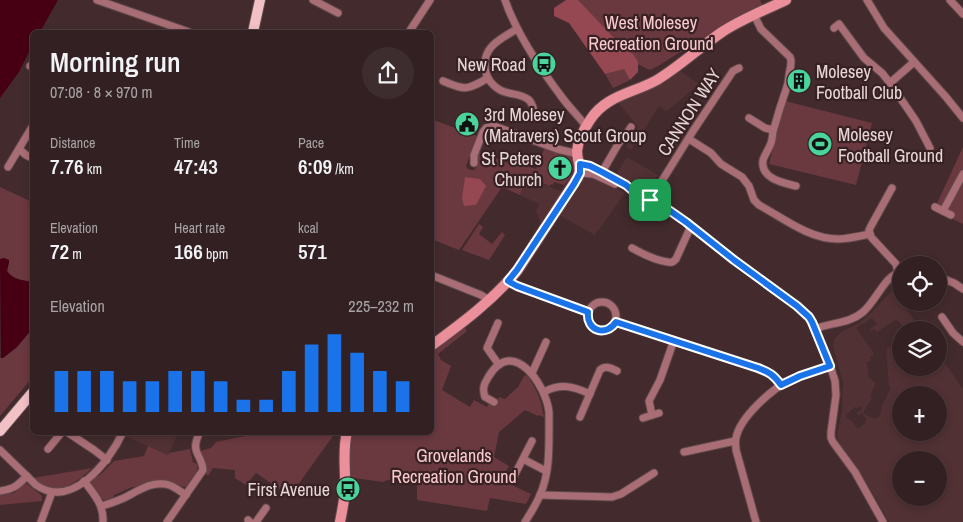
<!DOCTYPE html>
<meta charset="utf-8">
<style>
body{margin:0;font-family:"Archivo Narrow",sans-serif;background:#3d2d2f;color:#f1f3f6;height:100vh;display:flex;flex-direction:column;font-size:19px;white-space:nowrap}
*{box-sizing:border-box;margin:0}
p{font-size:16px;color:#a8a3a5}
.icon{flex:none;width:28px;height:28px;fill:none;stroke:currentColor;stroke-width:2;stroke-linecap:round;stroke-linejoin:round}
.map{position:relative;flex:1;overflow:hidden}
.details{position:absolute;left:30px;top:30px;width:404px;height:405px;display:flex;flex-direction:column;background:#322022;border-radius:8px;box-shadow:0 2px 8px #0003,0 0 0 1px #4d3e40}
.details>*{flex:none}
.controls{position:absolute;left:892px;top:256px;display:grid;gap:10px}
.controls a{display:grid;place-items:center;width:55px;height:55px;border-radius:50%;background:#322022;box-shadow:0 2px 8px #0003,0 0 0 1px #4d3e40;font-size:25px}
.pin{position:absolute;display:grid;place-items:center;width:42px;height:42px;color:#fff;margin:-21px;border-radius:10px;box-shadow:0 2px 8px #0006}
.round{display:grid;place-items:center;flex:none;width:52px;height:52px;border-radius:26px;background:#3d2d2f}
.head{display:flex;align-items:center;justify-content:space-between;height:85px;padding:0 20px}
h1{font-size:28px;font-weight:600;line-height:38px}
.figures{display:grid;grid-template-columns:repeat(3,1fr);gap:8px;height:85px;padding:5px 20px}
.figures div{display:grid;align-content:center}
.figures b{font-size:21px;font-weight:600}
.figures small{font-size:14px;font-weight:400}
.figures p{font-size:14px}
.chart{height:140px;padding:10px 20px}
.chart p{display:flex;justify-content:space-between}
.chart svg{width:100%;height:90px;margin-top:5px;stroke:#1a73e8;stroke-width:6}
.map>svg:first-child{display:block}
.built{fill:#513134;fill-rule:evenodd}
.green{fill:#69393f}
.forest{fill:#954752}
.water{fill:#470013}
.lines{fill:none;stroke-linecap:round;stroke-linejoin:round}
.street-casing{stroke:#614a4c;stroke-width:9}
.secondary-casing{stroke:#614a4c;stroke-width:12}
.primary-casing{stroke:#614a4c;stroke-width:12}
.street{stroke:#a96e75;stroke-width:7}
.secondary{stroke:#eb8f9a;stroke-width:10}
.primary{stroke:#f2c1c5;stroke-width:10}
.route-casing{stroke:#fff;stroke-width:10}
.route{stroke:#1a73e8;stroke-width:6}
.labels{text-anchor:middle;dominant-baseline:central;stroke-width:4.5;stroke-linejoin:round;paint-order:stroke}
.park-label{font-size:18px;fill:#facace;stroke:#382123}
.poi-label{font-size:18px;fill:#e7d6d8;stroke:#382123;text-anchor:end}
.street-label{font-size:18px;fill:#e7d6d8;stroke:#382123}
</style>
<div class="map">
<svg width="963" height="522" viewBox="0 0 963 522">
<rect width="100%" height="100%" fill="#432b2d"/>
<g class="built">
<polygon points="679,70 699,84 667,111 659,106 631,150 626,147 638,127 616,100"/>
<polygon points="627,157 658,175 645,194 616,175"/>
<polygon points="592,176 625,193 595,235 559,215 582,179"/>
<polygon points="527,177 562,192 541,223 536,211 539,204 520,195"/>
<path d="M893,290L921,330H905L897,319L877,332L874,329L871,331L870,329L877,324L872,318L856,328L873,352V356H870L871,361L867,362L869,378H872V381H875V385L870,396L872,398L863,413L874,419L875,418H878L882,409L881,408L891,388L889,386L886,349L894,345L901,355V368H908L913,375L924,368H939V355L963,389V522H889L869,487L840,446L838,439L837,434L842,411L843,382L833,347L834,339L841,332L859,323L871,313ZM901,395H939V432H901ZM860,406L862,409L857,413L859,415L862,413L867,420L865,422L866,423L858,429L850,419L849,420L846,417L847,415L846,414L855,407L857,408ZM901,460H939V498H901Z"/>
<polygon points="119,433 178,433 168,455"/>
</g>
<g class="green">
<polygon points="572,0 760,0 763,7 719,28 658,66 650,70 637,64"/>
<polygon points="624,68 630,80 613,88 605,74"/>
<polygon points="785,101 872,123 856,185 769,164"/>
<path d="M431,119L477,136L466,166C468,170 470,170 474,170C481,164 478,159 477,151L516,166L518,163L536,169L545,147L570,155C578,170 573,174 564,185L554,182L553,185L551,184L550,186L527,177L520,195L502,187L459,250L431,239Z"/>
<polygon points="963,147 963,224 934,210"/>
<path d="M0,187L32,202V282C23,280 13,280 7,271L9,262L5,258L0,259Z"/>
<polygon points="479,224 483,227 479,234 492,244 502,232 505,235 489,260 462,250"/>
<path d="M464,327L467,331L438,354L441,360L451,366L442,390L470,407L474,400L487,407L489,403L495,406L499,397L505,399L518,387L524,376L527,375C537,390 541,399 544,417L539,415L538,416L525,410L499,432L494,457L509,466L501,480L531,494L526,504L490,498L487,511L417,500V483L387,480L383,482L347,477L345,459L353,433L431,432V352Z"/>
<polygon points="32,329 32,378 0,416 0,358 3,358 17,347"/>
<path d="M260,433H335L290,496L256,473L246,485L235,478V470L213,468L208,476L206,474C206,462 202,461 200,451L211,448L216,442Z"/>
<path d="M148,446L168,455L169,453L190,449L193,462L197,464C199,472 192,482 186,487L180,486L179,487L169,482L138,488L132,487L114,495L113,498L105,500L102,499L91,484C91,479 95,476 99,476L114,461L144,456Z"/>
<path d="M92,468C74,485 55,499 33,478Z"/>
<polygon points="26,483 42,496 42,501 0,505 0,494 14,493"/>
</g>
<g class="forest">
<polygon points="566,0 578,0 616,40 633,54 638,62 638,72 630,80 624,69 605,74 569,23 554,16 554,8"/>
<polygon points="465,177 480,179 486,186 476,205 464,206 462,198"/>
</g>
<g class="water">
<polygon points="0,0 58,0 40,32 32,32 32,46 19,72 0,98"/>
<path d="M4,258L9,260V262L7,271C13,280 23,280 32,282V329L17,347L3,358H1L0,259Z"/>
</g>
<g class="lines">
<defs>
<g id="street">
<polyline points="97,0 189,32"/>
<polyline points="313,0 338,13"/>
<path d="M505,0C517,35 541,70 564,100C571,109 579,117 586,126"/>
<polyline points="867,0 884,28 946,97 963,118"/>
<polyline points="950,0 963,14"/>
<path d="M754,15L761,29L790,57C793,64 789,69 789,76C788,88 785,91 782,102C779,110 777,119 774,128C772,133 773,138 771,143C769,149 765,154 763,160C760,179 784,183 796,186"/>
<polyline points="834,28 839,24 864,58 882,73 890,83 916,121 930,148"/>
<path d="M517,29C500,39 480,48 486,72C487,79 493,86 500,90C509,95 521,93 529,100C534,105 534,112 535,118"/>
<polyline points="409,32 430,0"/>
<polyline points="30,66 32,67"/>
<path d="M443,81C466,91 467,90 488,78"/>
<polyline points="890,83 914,62"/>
<polyline points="749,118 765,128 773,130"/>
<path d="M689,139L711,153L721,164L742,177L749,186L754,200L759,205C783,218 809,239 838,239C849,239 859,236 870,234"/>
<polyline points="19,149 26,155 32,158"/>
<polyline points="474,163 474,155 483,132 486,128 494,126 557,149 574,153 577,153"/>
<polyline points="580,164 590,166 610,176 626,185 634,191 677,215 734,260 797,306 809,317 827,356 835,381 836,395 831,432 831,438 833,442 855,472 883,522"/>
<polyline points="8,167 32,127"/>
<polyline points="602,172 620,141 623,140 631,127"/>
<polyline points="580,173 593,174 615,184"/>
<polyline points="892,188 871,226 869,230 871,237 896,264 898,273"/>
<polyline points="650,200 693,131 733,71 739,68"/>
<polyline points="935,207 951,215"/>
<polyline points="943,211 963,174"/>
<path d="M632,248C641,253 657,261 668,262C672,263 673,262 676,259L691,226"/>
<polyline points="431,275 481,295 489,300"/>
<polyline points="939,277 954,283 963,289"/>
<polyline points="508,281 517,286 588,312"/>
<circle cx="602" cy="316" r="14"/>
<polyline points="942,317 953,333 963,342"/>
<path d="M615,322L758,368C769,372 774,375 781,385"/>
<polyline points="498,323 487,348 499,365"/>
<path d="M815,329C832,322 849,324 863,312C877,300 884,276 901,272"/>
<polyline points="532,373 546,342"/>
<path d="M544,392C560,383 573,386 590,394"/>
<path d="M494,402L485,397C482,388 484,384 489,376C513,336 546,385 549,412C549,418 549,425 549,431C549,453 549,475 540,495C536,505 530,514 525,522"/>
<polyline points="652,415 649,401 660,380 674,340"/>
<path d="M580,417L600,370C606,365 611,368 617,371"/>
<polyline points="643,418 659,413"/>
<polyline points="67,432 94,450 107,460"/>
<polyline points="48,449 62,432"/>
<path d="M0,450L36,485C72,510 109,462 123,432"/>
<polyline points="684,452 735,441"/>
<polyline points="523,459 546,471"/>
<polyline points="512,480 532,441"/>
<path d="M84,481C94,494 104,505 103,522"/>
<path d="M0,491C14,489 17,486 27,476"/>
<polyline points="540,495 612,497 621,494 654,473"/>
<path d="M101,506C109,504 117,501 124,498C138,491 152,480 169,485C175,487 181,492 186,495"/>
<polyline points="248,520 250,522"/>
<polyline points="41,522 52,492"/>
<path d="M167,522L203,470C202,454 189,453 200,432"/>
<polyline points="256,522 266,508"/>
<path d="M756,522L736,450C736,446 735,442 736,438C740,417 772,389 790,380C803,374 817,370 831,366"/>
</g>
<g id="secondary">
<path d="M431,346C462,323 492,301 517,271L578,177C582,167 577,161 577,151C578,140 584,129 590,120C606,95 634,93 657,80C680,66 700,47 722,32C742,19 765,10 786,0"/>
<path d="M340,522C342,512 344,501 345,491C346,471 342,452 347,432"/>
</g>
<g id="primary">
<polyline points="253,32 260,0"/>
<polyline points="0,431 32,393"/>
</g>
</defs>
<use href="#street" class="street-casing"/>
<use href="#secondary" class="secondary-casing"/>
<use href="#primary" class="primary-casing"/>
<use href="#street" class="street"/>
<use href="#secondary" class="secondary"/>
<use href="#primary" class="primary"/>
</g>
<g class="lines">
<defs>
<path id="route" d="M580,164L590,166L602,172L626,185L634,192L666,208L686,222L734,260L797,306L809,317L812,322L830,366L800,376L781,385C774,375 769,372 758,368L616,322C606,337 586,331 588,312L517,286L508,281L517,270L574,184L580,173Z"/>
</defs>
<use href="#route" class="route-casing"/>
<use href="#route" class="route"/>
</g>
<defs>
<symbol id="bus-disc" viewBox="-11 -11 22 22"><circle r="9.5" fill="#4ad49c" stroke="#382123"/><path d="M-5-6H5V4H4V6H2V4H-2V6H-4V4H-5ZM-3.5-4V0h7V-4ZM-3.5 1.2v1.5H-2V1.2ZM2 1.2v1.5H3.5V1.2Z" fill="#111"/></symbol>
<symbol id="building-disc" viewBox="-11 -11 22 22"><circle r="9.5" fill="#4ad49c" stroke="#382123"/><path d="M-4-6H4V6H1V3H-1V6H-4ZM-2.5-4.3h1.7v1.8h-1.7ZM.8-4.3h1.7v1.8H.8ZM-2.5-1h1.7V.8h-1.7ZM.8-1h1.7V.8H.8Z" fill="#111"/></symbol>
<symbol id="civic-disc" viewBox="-11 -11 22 22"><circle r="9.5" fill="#4ad49c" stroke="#382123"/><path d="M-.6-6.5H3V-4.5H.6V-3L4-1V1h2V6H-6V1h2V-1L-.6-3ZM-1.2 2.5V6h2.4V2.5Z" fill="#111"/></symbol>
<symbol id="stadium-disc" viewBox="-11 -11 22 22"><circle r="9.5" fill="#4ad49c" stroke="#382123"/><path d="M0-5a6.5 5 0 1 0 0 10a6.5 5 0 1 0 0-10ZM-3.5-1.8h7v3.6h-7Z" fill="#111"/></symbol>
<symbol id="church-disc" viewBox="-11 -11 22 22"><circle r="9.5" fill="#4ad49c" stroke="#382123"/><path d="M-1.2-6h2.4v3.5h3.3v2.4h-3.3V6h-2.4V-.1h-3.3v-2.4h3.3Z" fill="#111"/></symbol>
</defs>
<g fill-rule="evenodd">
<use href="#bus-disc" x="530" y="50" width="28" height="28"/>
<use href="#building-disc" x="785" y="67" width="28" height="28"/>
<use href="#civic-disc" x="453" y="110" width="28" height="28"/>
<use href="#stadium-disc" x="806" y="130" width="28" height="28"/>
<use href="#church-disc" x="546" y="154" width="28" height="28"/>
<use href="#bus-disc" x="334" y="475" width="28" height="28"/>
</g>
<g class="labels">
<g class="park-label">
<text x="651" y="22">West Molesey<tspan x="651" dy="21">Recreation Ground</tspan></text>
<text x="454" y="455">Grovelands<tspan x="454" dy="21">Recreation Ground</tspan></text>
</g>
<g class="poi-label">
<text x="526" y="64">New Road</text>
<text x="816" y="71" text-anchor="start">Molesey<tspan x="816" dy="21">Football Club</tspan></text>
<text x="484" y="114" text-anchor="start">3rd Molesey<tspan x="484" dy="21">(Matravers) Scout Group</tspan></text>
<text x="838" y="134" text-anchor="start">Molesey<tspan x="838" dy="21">Football Ground</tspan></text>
<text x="542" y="158">St Peters<tspan x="542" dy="21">Church</tspan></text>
<text x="330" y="489">First Avenue</text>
</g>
<g class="street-label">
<text transform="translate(689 112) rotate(-57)">CANNON WAY</text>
</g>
</g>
</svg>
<div class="controls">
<a><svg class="icon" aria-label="locate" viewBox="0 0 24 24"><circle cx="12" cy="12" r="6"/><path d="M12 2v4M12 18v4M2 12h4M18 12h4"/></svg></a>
<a><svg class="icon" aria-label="layers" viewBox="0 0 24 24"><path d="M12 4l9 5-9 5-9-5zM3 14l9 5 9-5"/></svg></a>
<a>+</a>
<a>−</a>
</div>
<div class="pin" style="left:650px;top:200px;background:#1e9e55"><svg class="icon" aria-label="arrive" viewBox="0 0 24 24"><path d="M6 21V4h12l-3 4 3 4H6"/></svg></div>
<section class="details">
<div class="head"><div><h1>Morning run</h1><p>07:08 · 8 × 970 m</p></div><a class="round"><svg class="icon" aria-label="share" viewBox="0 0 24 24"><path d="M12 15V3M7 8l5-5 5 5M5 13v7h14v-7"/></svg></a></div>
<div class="figures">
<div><p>Distance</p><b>7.76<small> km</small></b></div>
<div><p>Time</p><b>47:43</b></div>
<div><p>Pace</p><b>6:09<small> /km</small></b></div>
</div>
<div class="figures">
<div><p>Elevation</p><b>72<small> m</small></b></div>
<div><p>Heart rate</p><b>166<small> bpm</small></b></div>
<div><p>kcal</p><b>571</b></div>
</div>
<div class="chart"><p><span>Elevation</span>225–232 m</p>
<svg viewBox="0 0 160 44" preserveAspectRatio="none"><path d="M5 44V24M15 44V24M25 44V24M35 44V29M45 44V29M55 44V24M65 44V24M75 44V29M85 44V38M95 44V38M105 44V24M115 44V11M125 44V6M135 44V15M145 44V24M155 44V29"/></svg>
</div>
</section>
</div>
